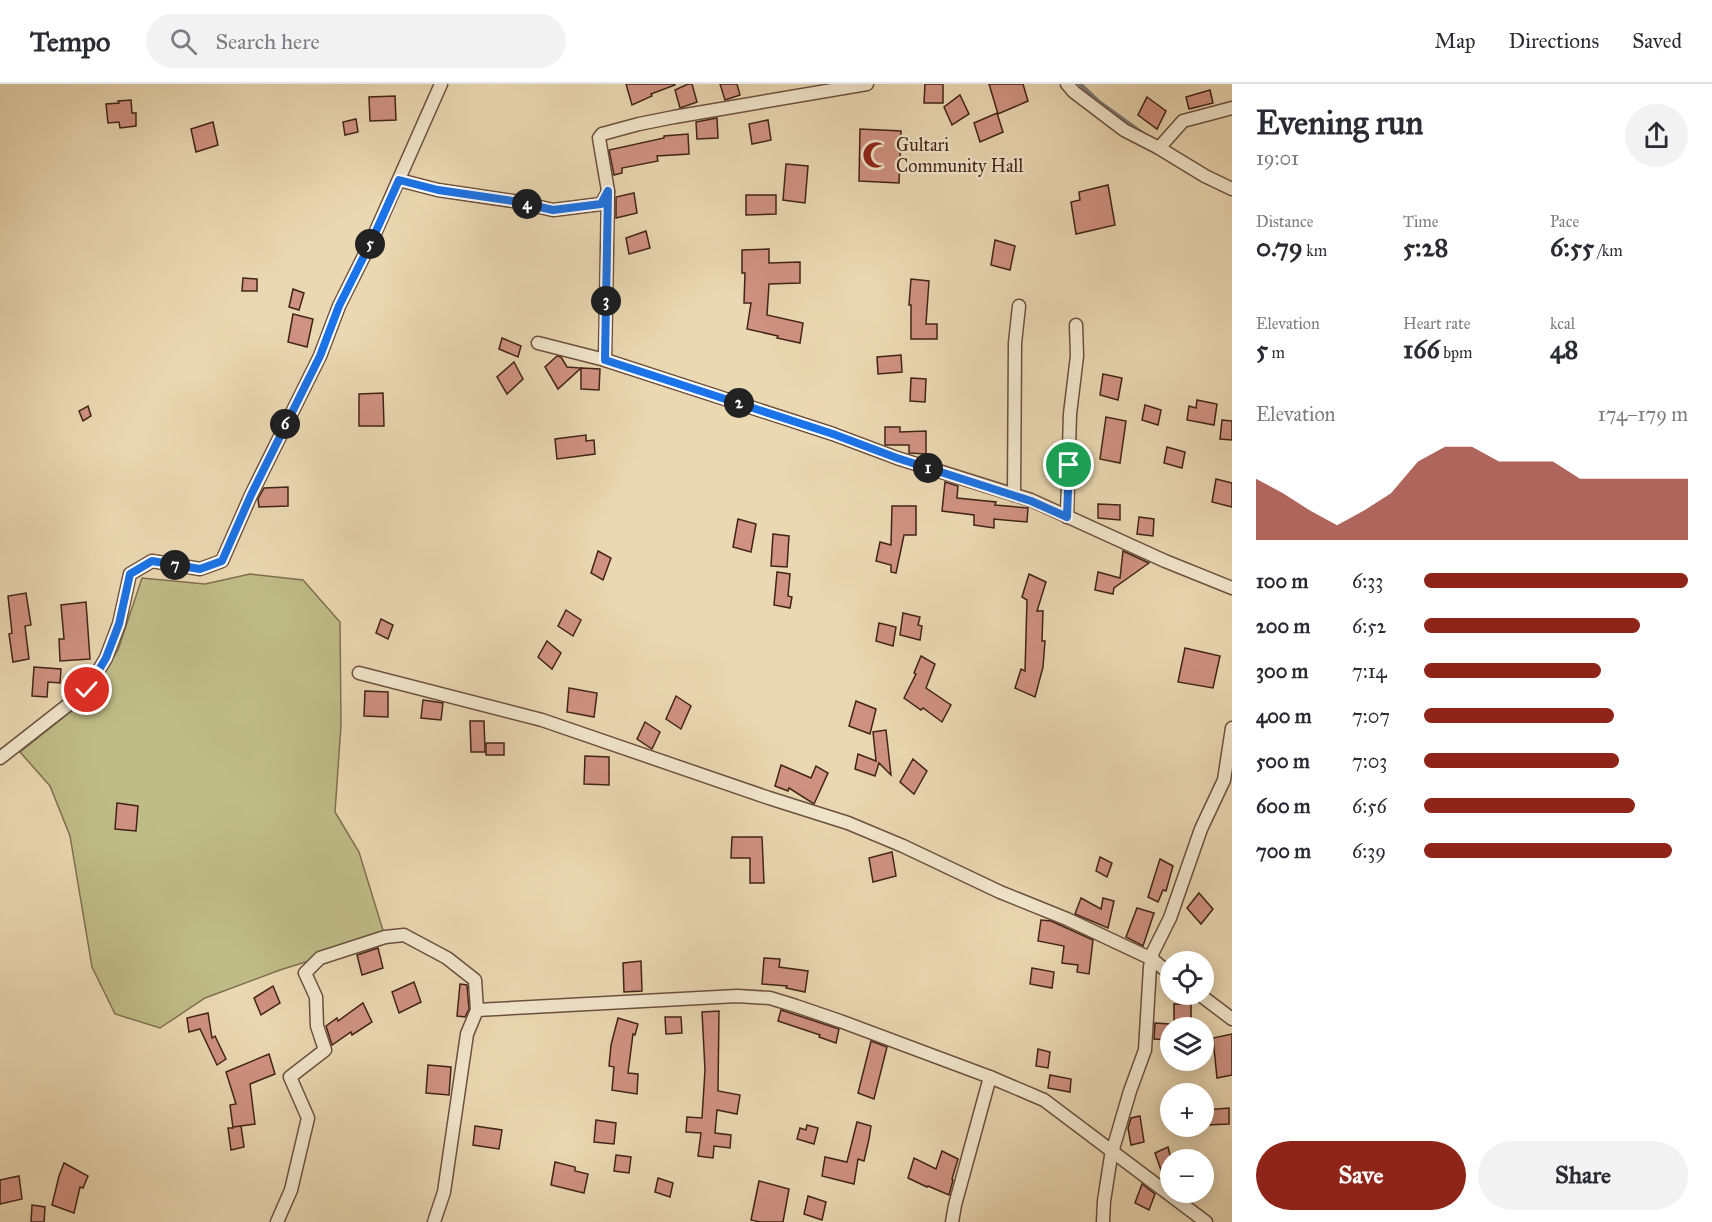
<!DOCTYPE html>
<meta charset="utf-8">
<style>
body{margin:0;font-family:"IM FELL Great Primer",serif;background:#f2f2f3;color:#2b2b33;height:100vh;display:flex;flex-direction:column;font-size:22px;white-space:nowrap}
*{box-sizing:border-box;margin:0}
p{font-size:20px;color:#7c7c81}
.icon{flex:none;width:33px;height:33px;fill:none;stroke:currentColor;stroke-width:2;stroke-linecap:round;stroke-linejoin:round}
.map{position:relative;flex:1;overflow:hidden}
.details{display:flex;flex-direction:column;background:#fff;width:480px}
.details>*{flex:none}
.fabs{position:absolute;left:1160px;top:867px;display:grid;gap:12px}
.fabs a{display:grid;place-items:center;width:54px;height:54px;border-radius:50%;background:#fff;box-shadow:0 3px 15px #0003;font-size:30px}
.pin{position:absolute;display:grid;place-items:center;width:51px;height:51px;color:#fff;margin:-26px;border:3px solid #fff;border-radius:50%;box-shadow:0 2px 6px #0007}
.km{position:absolute;width:30px;height:30px;margin:-15px;border-radius:50%;background:#222;color:#fff;font-size:16px;line-height:30px;text-align:center}
.round{display:grid;place-items:center;flex:none;width:63px;height:63px;border-radius:32px;background:#f2f2f3}
.overview{display:flex;align-items:center;justify-content:space-between;height:102px;padding:0 24px}
h1{font-size:33px;font-weight:800;line-height:45px}
.metrics{display:grid;grid-template-columns:repeat(3,1fr);gap:9px;height:102px;padding:6px 24px}
.metrics div{display:grid;align-content:center}
.metrics b{font-size:26px;font-weight:800}
.metrics small{font-size:16px;font-weight:400}
.metrics p{font-size:16px}
.chart{height:168px;padding:12px 24px}
.chart p{display:flex;justify-content:space-between}
.chart svg{width:100%;height:108px;margin-top:6px;fill:#8f2418;opacity:.7}
.cta{display:flex;gap:12px;margin-top:auto;padding:12px 24px}
.cta a{flex:1;height:69px;border-radius:36px;background:#8f2418;color:#fff;font-size:24px;font-weight:800;line-height:69px;text-align:center}
.cta a+a{background:#f2f2f3;color:#2b2b33}
ul{padding:0 24px;list-style:none;font-size:20px}
li{display:grid;grid-template-columns:96px 72px 1fr;align-items:center;height:45px}
li i{height:15px;border-radius:8px;background:#8f2418}
header{display:flex;align-items:center;gap:36px;box-sizing:border-box;height:84px;padding:0 30px;background:#fff;border-bottom:2px solid #e1e1e2}
header strong{font-size:28px}
nav{display:flex;gap:33px;margin-inline-start:auto;font-size:21px}
.search{width:420px;height:54px;background:#f2f2f3;display:flex;align-items:center;gap:15px;box-sizing:border-box;padding:0 21px;border-radius:33px;color:#7c7c81;font-size:22px}
main{display:flex;flex:1;min-height:0}
.map>svg:first-child{display:block}
.green{fill:#bfbc87;stroke:#80704f;stroke-width:1.5}
.lines{fill:none;stroke-linecap:round;stroke-linejoin:round}
.stream{stroke:#797b78;stroke-width:4}
.building{fill:#d09282;stroke:#422317;stroke-width:1.5}
.minor-casing{stroke:#6c503e;stroke-width:15}
.minor{stroke:#f1e6cd;stroke-width:12}
.route-casing{stroke:#fff;stroke-width:12}
.route{stroke:#1a73e8;stroke-width:8}
.labels{text-anchor:middle;dominant-baseline:central;stroke-width:4.5;stroke-linejoin:round;paint-order:stroke}
.poi-label{font-size:18px;fill:#422317;stroke:#f1e6cd;text-anchor:start}
</style>
<header>
<strong>Tempo</strong>
<div class="search"><svg class="icon" aria-label="search" viewBox="0 0 24 24"><circle cx="10" cy="10" r="6"/><path d="M15 15l6 6"/></svg>Search here</div>
<nav><a>Map</a><a>Directions</a><a>Saved</a></nav>
</header>
<main>
<div class="map">
<svg width="1232" height="1138" viewBox="0 0 1232 1138">
<rect width="100%" height="100%" fill="#ead8b2"/>
<filter id="stains"><feTurbulence type="fractalNoise" baseFrequency=".00333" numOctaves="4"/><feColorMatrix values="0 0 0 0 .2 0 0 0 0 .09 0 0 0 0 .02 0 0 0 .5 -.17"/></filter>
<radialGradient id="worn" r=".72"><stop offset=".6" stop-color="#630" stop-opacity="0"/><stop offset="1" stop-color="#630" stop-opacity=".3"/></radialGradient>
<polygon class="green" points="250,490 303,496 340,538 341,641 335,728 359,768 385,853 280,886 205,914 160,944 115,930 92,883 70,752 50,702 20,668 89,613 118,566 142,494 205,500"/>
<g class="lines">
<polyline class="stream" points="1080,0 1098,17 1145,51"/>
</g>
<g class="building">
<polygon points="626,0 675,0 675,1 651,10 652,12 632,21"/>
<polygon points="688,0 692,0 697,18 680,24 675,6"/>
<polygon points="720,0 737,0 740,11 725,16"/>
<polygon points="925,0 943,0 943,19 924,19"/>
<polygon points="989,0 1023,0 1028,17 998,30"/>
<polygon points="1210,6 1213,19 1189,25 1186,13"/>
<polygon points="960,11 969,30 952,41 944,23"/>
<polygon points="395,12 396,36 370,37 369,13"/>
<polygon points="1147,13 1166,27 1157,45 1138,31"/>
<polygon points="131,16 132,29 136,29 136,42 120,44 119,38 108,39 106,20 119,19 118,17"/>
<polygon points="997,29 1003,48 980,58 974,39"/>
<polygon points="717,34 718,54 697,55 696,38"/>
<polygon points="356,35 358,48 345,51 343,38"/>
<polygon points="768,36 771,56 752,60 749,40"/>
<polygon points="213,38 218,61 196,68 191,45"/>
<polygon points="860,45 901,47 899,99 859,97"/>
<polygon points="688,50 689,70 657,72 658,77 622,84 622,89 614,91 609,66 664,54 664,52"/>
<polygon points="786,80 808,82 805,119 783,116"/>
<polygon points="1108,101 1115,141 1076,150 1071,118 1080,116 1079,108"/>
<polygon points="634,109 637,129 616,134 616,113"/>
<polygon points="746,111 776,111 776,130 746,131"/>
<polygon points="646,147 650,164 629,170 626,154"/>
<polygon points="995,156 1015,162 1010,186 991,181"/>
<polygon points="769,165 769,179 800,178 800,199 769,200 767,231 803,239 800,259 777,254 778,252 747,245 751,219 744,219 745,189 742,189 742,166"/>
<polygon points="243,194 257,195 257,207 242,207"/>
<polygon points="911,195 929,197 926,240 937,240 937,255 911,255 911,221 909,221"/>
<polygon points="293,205 304,209 299,226 289,223"/>
<polygon points="293,230 313,235 307,263 288,258"/>
<polygon points="502,254 521,262 518,273 499,265"/>
<polygon points="901,271 902,288 878,290 877,273"/>
<polygon points="557,272 561,273 567,283 581,284 558,305 545,283"/>
<polygon points="514,278 523,295 507,310 497,293"/>
<polygon points="581,284 600,285 599,306 581,305"/>
<polygon points="1103,290 1122,294 1118,316 1100,311"/>
<polygon points="911,294 926,295 925,318 910,317"/>
<polygon points="383,309 384,342 359,342 359,310"/>
<polygon points="1197,316 1217,320 1214,341 1187,336 1189,322 1196,324"/>
<polygon points="1145,321 1161,326 1158,341 1142,336"/>
<polygon points="88,322 91,332 83,337 79,327"/>
<polygon points="1106,333 1126,337 1120,379 1100,375"/>
<polygon points="1222,336 1232,337 1232,356 1220,355"/>
<polygon points="885,343 900,343 900,348 926,347 926,370 909,369 909,361 885,361"/>
<polygon points="586,351 586,357 594,356 595,370 557,375 555,355"/>
<polygon points="1167,363 1185,368 1182,384 1164,379"/>
<polygon points="1216,395 1232,399 1232,423 1212,418"/>
<polygon points="945,398 958,402 957,414 996,418 995,421 1028,424 1027,438 994,435 994,444 974,441 974,431 942,427"/>
<polygon points="288,403 288,422 259,423 258,415 264,404"/>
<polygon points="1098,420 1120,421 1120,436 1098,434"/>
<polygon points="892,422 916,422 916,451 904,451 896,489 891,488 891,481 876,477 880,458 891,461"/>
<polygon points="1139,433 1154,435 1153,452 1137,450"/>
<polygon points="738,435 756,440 751,468 733,463"/>
<polygon points="773,450 789,452 787,483 771,482"/>
<polygon points="598,467 611,474 603,496 591,489"/>
<polygon points="1123,467 1149,479 1114,504 1113,510 1095,506 1098,488 1120,494"/>
<polygon points="777,488 790,490 788,512 792,513 790,524 774,521"/>
<polygon points="1029,490 1046,498 1037,527 1043,527 1042,557 1045,557 1043,583 1035,613 1015,604 1021,585 1025,587 1027,516 1022,513"/>
<polygon points="26,509 31,541 25,542 29,575 13,578 9,550 12,549 8,512"/>
<polygon points="86,518 90,575 60,577 59,555 64,555 61,521"/>
<polygon points="566,526 581,536 573,552 558,542"/>
<polygon points="903,529 920,533 918,541 922,542 920,556 900,551"/>
<polygon points="381,535 393,541 388,555 376,549"/>
<polygon points="879,539 896,543 893,562 876,557"/>
<polygon points="547,557 561,569 552,585 538,573"/>
<polygon points="1185,564 1220,572 1213,604 1178,598"/>
<polygon points="921,572 935,580 926,604 951,621 942,638 923,624 921,626 904,614 916,590 914,589"/>
<polygon points="34,583 61,585 60,599 48,598 47,613 32,612"/>
<polygon points="569,604 597,609 594,633 567,628"/>
<polygon points="365,607 388,608 388,633 364,632"/>
<polygon points="676,612 691,622 681,645 666,635"/>
<polygon points="423,616 443,619 441,636 421,634"/>
<polygon points="856,617 876,625 870,650 849,642"/>
<polygon points="470,637 484,637 485,668 471,668"/>
<polygon points="645,638 660,648 652,665 637,655"/>
<polygon points="886,646 891,691 879,679 875,692 855,685 858,670 876,677 873,648"/>
<rect x="486" y="659" width="18" height="12"/>
<polygon points="585,672 609,673 609,701 584,700"/>
<polygon points="913,675 927,687 914,710 900,698"/>
<polygon points="781,681 811,694 816,682 828,689 814,720 789,704 788,707 775,702"/>
<polygon points="117,719 138,722 136,747 115,745"/>
<polygon points="732,753 762,753 764,799 750,799 750,774 731,774"/>
<polygon points="892,768 896,792 873,798 869,774"/>
<polygon points="1100,773 1112,779 1107,793 1096,787"/>
<polygon points="1160,775 1173,782 1166,807 1163,806 1158,818 1148,813"/>
<polygon points="1199,809 1213,825 1201,840 1187,824"/>
<polygon points="1081,814 1101,825 1103,814 1114,817 1108,844 1075,830"/>
<polygon points="1137,824 1154,829 1143,862 1126,853"/>
<polygon points="1041,836 1051,837 1093,856 1089,890 1077,888 1078,881 1062,879 1064,862 1038,857"/>
<polygon points="378,864 383,884 362,891 357,871"/>
<polygon points="764,874 780,875 779,883 808,887 805,908 786,904 787,902 762,900"/>
<polygon points="641,877 642,907 624,908 623,879"/>
<polygon points="1032,884 1054,888 1052,904 1030,900"/>
<polygon points="414,898 421,918 399,929 392,908"/>
<polygon points="460,900 467,901 469,925 465,933 457,932"/>
<polygon points="273,902 280,919 261,931 254,914"/>
<polygon points="363,919 372,938 352,951 351,948 332,961 326,942 337,934 338,937"/>
<rect x="1174" y="920" width="17" height="21"/>
<polygon points="781,926 839,945 836,959 819,953 820,951 778,937"/>
<polygon points="719,927 718,1007 740,1011 737,1030 717,1026 715,1049 731,1051 730,1064 714,1062 713,1074 698,1072 701,1049 686,1048 687,1033 702,1034 705,986 702,928"/>
<polygon points="208,929 212,954 215,952 226,975 217,981 200,945 189,948 187,934"/>
<polygon points="665,933 681,933 682,949 666,950"/>
<polygon points="618,934 638,940 635,951 633,950 628,989 638,990 637,1010 612,1006 614,983 609,982 611,961"/>
<polygon points="1155,939 1169,940 1168,956 1154,955"/>
<polygon points="1232,950 1232,991 1217,994 1213,954"/>
<polygon points="871,957 887,963 874,1015 858,1009"/>
<polygon points="1038,965 1050,968 1048,984 1036,982"/>
<polygon points="269,970 275,990 250,1000 255,1040 233,1043 241,1042 244,1063 231,1066 228,1044 233,1044 230,1021 236,1020 226,988"/>
<polygon points="428,981 451,983 449,1011 426,1009"/>
<polygon points="1050,991 1071,995 1070,1008 1048,1004"/>
<polygon points="1229,1024 1229,1040 1206,1041 1205,1026"/>
<polygon points="1140,1032 1144,1058 1131,1061 1128,1044 1131,1034"/>
<polygon points="596,1036 616,1039 614,1060 594,1058"/>
<polygon points="857,1038 871,1042 869,1055 864,1077 858,1075 854,1100 822,1092 825,1073 847,1078"/>
<polygon points="807,1041 818,1044 814,1060 797,1055 800,1044 806,1046"/>
<polygon points="475,1042 502,1046 499,1065 473,1061"/>
<polygon points="1168,1063 1170,1071 1170,1085 1162,1089 1155,1069"/>
<polygon points="942,1067 958,1075 952,1095 953,1096 949,1111 928,1102 927,1103 908,1094 914,1074 936,1085"/>
<polygon points="616,1071 631,1073 629,1089 614,1087"/>
<polygon points="555,1078 575,1083 575,1087 588,1090 584,1109 551,1101"/>
<polygon points="64,1079 88,1092 83,1104 80,1103 74,1129 52,1121 59,1092"/>
<polygon points="19,1092 22,1115 0,1120 0,1096"/>
<polygon points="658,1094 673,1099 670,1113 655,1108"/>
<polygon points="759,1097 789,1105 783,1138 760,1138 751,1136"/>
<polygon points="1142,1100 1155,1110 1149,1126 1135,1119"/>
<polygon points="808,1112 826,1118 822,1136 804,1130"/>
<polygon points="32,1121 45,1123 44,1138 31,1138"/>
</g>
<g class="lines">
<defs>
<g id="minor">
<polyline points="1067,0 1074,8 1124,46 1159,64 1205,92 1232,105"/>
<polyline points="1159,64 1183,37 1232,24"/>
<polyline points="399,96 438,106 513,117 553,126 601,120 608,108"/>
<polyline points="538,259 605,276 833,350 897,374 1031,416 1165,477 1232,504"/>
<polyline points="605,276 608,107 599,54 602,50 639,40 674,33 867,0"/>
<polyline points="1014,411 1015,259 1019,222"/>
<polyline points="1067,433 1070,330 1077,272 1076,241"/>
<polyline points="359,589 542,636 769,714 848,739 903,762 1000,808 1067,835 1152,875 1170,890"/>
<polyline points="0,674 87,606 106,574 119,540 130,490 152,477 200,485 222,477 251,411 320,272 339,222 372,156 441,0"/>
<polyline points="1199,910 1232,935"/>
<polyline points="477,926 737,912 770,914 796,922 840,937 990,993 1044,1016 1206,1138"/>
<polyline points="277,1138 291,1106 308,1034 290,993 325,966 317,942 316,913 305,889 320,874 385,853 404,851 447,874 475,896 477,926 467,950 444,1108 434,1138"/>
<polyline points="952,1138 955,1121 990,993"/>
<polyline points="1103,1138 1104,1117 1111,1072 1130,1007 1145,966 1150,883 1153,868 1170,834 1201,745 1224,696 1232,644"/>
</g>
</defs>
<use href="#minor" class="minor-casing"/>
<use href="#minor" class="minor"/>
</g>
<g class="lines">
<defs>
<polyline id="route" points="87,606 106,574 119,540 130,490 152,477 200,485 222,477 251,411 320,272 339,222 372,156 399,96 438,106 513,117 553,126 601,120 608,107 605,276 833,350 897,374 1031,417 1067,433 1069,381"/>
</defs>
<use href="#route" class="route-casing"/>
<use href="#route" class="route"/>
</g>
<defs>
<symbol id="mosque-bare" viewBox="-9 -9 18 18"><path d="M3.5-4.9A6 6 0 1 0 3.5 4.9A5 5 0 1 1 3.5-4.9Z" fill="#8f2418" stroke="#f1e6cd" stroke-width="2.5" paint-order="stroke"/></symbol>
</defs>
<g fill-rule="evenodd">
<use href="#mosque-bare" x="857" y="52" width="38" height="38"/>
</g>
<g class="labels">
<g class="poi-label">
<text x="896" y="61">Gultari<tspan x="896" dy="21">Community Hall</tspan></text>
</g>
</g>
<rect width="100%" height="100%" filter="url(#stains)"/>
<rect width="100%" height="100%" fill="url(#worn)"/>
</svg>
<div class="fabs">
<a><svg class="icon" aria-label="locate" viewBox="0 0 24 24"><circle cx="12" cy="12" r="6"/><path d="M12 2v4M12 18v4M2 12h4M18 12h4"/></svg></a>
<a><svg class="icon" aria-label="layers" viewBox="0 0 24 24"><path d="M12 4l9 5-9 5-9-5zM3 14l9 5 9-5"/></svg></a>
<a>+</a>
<a>−</a>
</div>
<div class="pin" style="left:1069px;top:381px;background:#1e9e55"><svg class="icon" aria-label="arrive" viewBox="0 0 24 24"><path d="M6 21V4h12l-3 4 3 4H6"/></svg></div>
<div class="pin" style="left:87px;top:606px;background:#d93025"><svg class="icon" aria-label="check" viewBox="0 0 24 24"><path d="M5 12l5 5 9-10"/></svg></div>
<b class="km" style="left:928px;top:384px">1</b>
<b class="km" style="left:739px;top:319px">2</b>
<b class="km" style="left:606px;top:217px">3</b>
<b class="km" style="left:527px;top:120px">4</b>
<b class="km" style="left:370px;top:160px">5</b>
<b class="km" style="left:285px;top:340px">6</b>
<b class="km" style="left:175px;top:481px">7</b>
</div>
<section class="details">
<div class="overview"><div><h1>Evening run</h1><p>19:01</p></div><a class="round"><svg class="icon" aria-label="share" viewBox="0 0 24 24"><path d="M12 15V3M7 8l5-5 5 5M5 13v7h14v-7"/></svg></a></div>
<div class="metrics">
<div><p>Distance</p><b>0.79<small> km</small></b></div>
<div><p>Time</p><b>5:28</b></div>
<div><p>Pace</p><b>6:55<small> /km</small></b></div>
</div>
<div class="metrics">
<div><p>Elevation</p><b>5<small> m</small></b></div>
<div><p>Heart rate</p><b>166<small> bpm</small></b></div>
<div><p>kcal</p><b>48</b></div>
</div>
<div class="chart"><p><span>Elevation</span>174–179 m</p>
<svg viewBox="0 0 160 44" preserveAspectRatio="none"><path d="M0 44V19L10 25L20 32L30 38L40 32L50 25L60 12L70 6L80 6L90 12L100 12L110 12L120 19L130 19L140 19L150 19L160 19V44z"/></svg>
</div>
<ul>
<li><b>100 m</b>6:33<i style="width:100%"></i></li>
<li><b>200 m</b>6:52<i style="width:82%"></i></li>
<li><b>300 m</b>7:14<i style="width:67%"></i></li>
<li><b>400 m</b>7:07<i style="width:72%"></i></li>
<li><b>500 m</b>7:03<i style="width:74%"></i></li>
<li><b>600 m</b>6:56<i style="width:80%"></i></li>
<li><b>700 m</b>6:39<i style="width:94%"></i></li>
</ul>
<div class="cta"><a>Save</a><a>Share</a></div>
</section>
</main>
